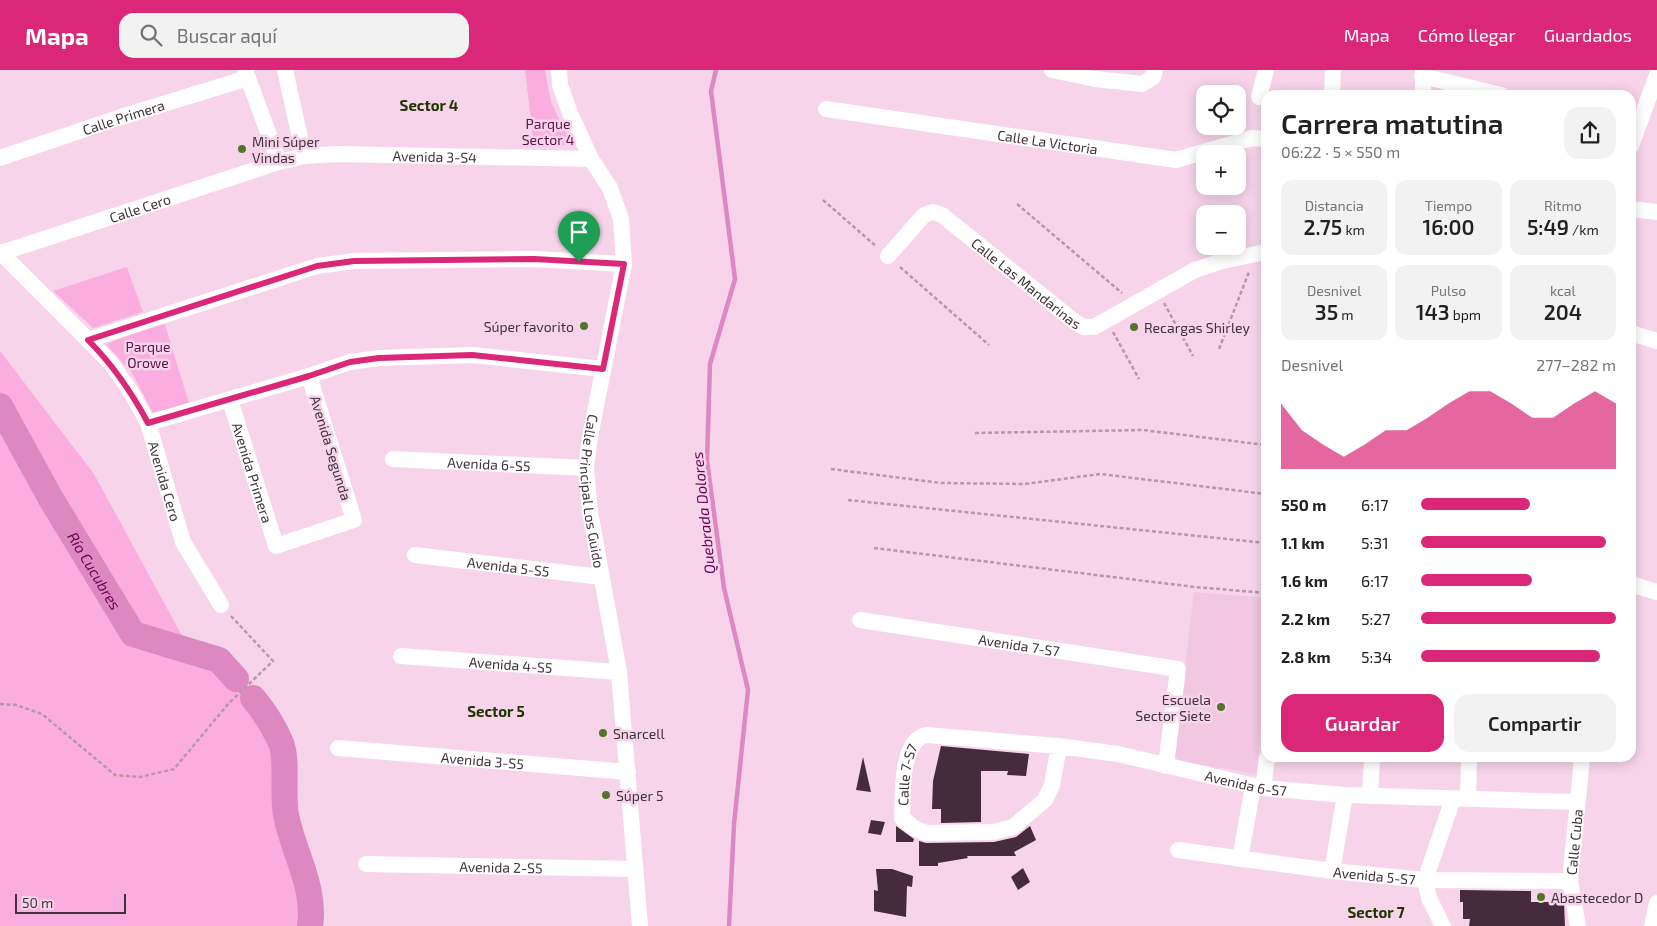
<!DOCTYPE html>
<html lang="es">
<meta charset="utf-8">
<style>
body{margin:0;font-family:"Exo 2",sans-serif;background:#f2f2f2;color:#202124;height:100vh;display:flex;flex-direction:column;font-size:19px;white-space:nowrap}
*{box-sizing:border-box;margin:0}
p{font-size:16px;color:#757577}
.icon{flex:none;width:28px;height:28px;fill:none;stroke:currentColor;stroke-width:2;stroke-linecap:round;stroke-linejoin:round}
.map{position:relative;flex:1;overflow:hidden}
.details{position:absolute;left:1261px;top:20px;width:375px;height:672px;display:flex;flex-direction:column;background:#fff;border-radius:15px;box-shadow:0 2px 12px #0003}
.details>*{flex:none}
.buttons{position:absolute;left:1196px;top:15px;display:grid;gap:10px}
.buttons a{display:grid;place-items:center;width:50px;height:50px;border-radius:10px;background:#fff;box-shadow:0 2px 12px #0003;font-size:25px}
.scale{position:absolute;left:15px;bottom:12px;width:111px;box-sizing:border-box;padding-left:5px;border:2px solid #40323a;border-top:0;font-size:14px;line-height:18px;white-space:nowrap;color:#40323a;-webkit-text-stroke:4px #f7d4ea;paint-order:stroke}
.pin{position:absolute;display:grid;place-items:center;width:42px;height:42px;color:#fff;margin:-51px -21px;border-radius:50% 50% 50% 0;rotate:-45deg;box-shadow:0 0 5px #0007}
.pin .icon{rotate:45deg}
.round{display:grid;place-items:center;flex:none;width:52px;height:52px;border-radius:15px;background:#f2f2f2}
.overview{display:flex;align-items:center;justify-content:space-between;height:85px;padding:0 20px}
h1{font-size:28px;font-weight:600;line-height:38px}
.stats{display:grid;grid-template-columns:repeat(3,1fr);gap:8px;height:85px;padding:5px 20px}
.stats div{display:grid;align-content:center;border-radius:12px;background:#f2f2f2;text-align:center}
.stats b{font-size:21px;font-weight:600}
.stats small{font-size:14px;font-weight:400}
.stats p{font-size:14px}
.chart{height:140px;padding:10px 20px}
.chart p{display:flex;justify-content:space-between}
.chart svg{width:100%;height:90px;margin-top:5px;fill:#db2777;opacity:.7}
.button{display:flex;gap:10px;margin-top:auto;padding:10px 20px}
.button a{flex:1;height:58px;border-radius:15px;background:#db2777;color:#fff;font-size:20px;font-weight:600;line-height:58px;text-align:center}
.button a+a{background:#f2f2f2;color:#202124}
ul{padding:0 20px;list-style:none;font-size:16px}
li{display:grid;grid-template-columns:80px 60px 1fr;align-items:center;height:38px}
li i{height:12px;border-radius:6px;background:#db2777}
header{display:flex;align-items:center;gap:30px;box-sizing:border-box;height:70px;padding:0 25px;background:#db2777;color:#fff}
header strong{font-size:24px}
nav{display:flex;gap:28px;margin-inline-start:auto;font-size:18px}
.search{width:350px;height:45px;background:#f2f2f2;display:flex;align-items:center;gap:12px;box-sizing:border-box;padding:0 18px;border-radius:15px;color:#757577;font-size:19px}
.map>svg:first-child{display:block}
.built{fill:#f1c7e1}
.green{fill:#fcade0}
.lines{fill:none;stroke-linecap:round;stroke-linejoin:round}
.stream{stroke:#dd88c0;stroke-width:4.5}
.river{stroke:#dd88c0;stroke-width:26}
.building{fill:#462b3c}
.path{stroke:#b499a9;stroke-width:2.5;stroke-dasharray:4 2.5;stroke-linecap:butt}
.street{stroke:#fff;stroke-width:16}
.route-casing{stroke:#fff;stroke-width:10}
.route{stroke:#db2777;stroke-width:6}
.poi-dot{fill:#52752d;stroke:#f7d4ea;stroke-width:2}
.labels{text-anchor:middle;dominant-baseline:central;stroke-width:5;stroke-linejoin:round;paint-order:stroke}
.street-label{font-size:14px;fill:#40323a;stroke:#f7d4ea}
.park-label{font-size:14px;fill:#5e134a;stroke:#f7d4ea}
.poi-label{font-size:14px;fill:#40323a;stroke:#f7d4ea;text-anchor:start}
.neighbourhood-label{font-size:15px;font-weight:bold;fill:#203703;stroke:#f7d4ea}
.water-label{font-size:15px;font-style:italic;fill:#6a0052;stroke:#f7d4ea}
</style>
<header>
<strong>Mapa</strong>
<div class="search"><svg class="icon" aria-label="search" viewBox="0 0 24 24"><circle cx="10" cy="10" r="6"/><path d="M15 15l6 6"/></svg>Buscar aquí</div>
<nav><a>Mapa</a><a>Cómo llegar</a><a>Guardados</a></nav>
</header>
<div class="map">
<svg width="1657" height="856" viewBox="0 0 1657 856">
<rect width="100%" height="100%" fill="#f7d4ea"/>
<polygon class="built" points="1194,522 1266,528 1266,585 1257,704 1174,690"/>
<g class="green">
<polygon points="525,0 545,0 551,32 568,68 566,75 544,77 534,75"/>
<polygon points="127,197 143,242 93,258 53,221"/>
<polygon points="164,252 189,333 153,343 132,303 106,274"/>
<polygon points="0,281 94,404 181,564 215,593 260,643 272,673 275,744 292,790 301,838 301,856 0,856"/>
</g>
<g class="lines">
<polyline class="stream" points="716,0 711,21 735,209 710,294 707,391 724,518 748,620 734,754 729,856"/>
<g class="river">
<path id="s1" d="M0,336L51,429L133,564L219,590L236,609"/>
<path d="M253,628C264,641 274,657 281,673C288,690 282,725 286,745C293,782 316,817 310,856"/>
</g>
</g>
<g class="building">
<polygon points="941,676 1029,684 1026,706 1007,705 1008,701 981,701 981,752 941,753 941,739 932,739 933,711"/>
<polygon points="863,687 871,722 856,720"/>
<polygon points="871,750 885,752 881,765 868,763"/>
<polygon points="896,756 914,769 913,772 896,772"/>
<polygon points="1030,756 1036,770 1014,782 1016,786 967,786 968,788 938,793 938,796 919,796 919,771 926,773 994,772 1016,767"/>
<polygon points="1023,798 1030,812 1018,820 1011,807"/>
<polygon points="876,799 892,799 913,806 912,817 907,816 906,847 874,841 874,820 878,821"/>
<polygon points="1460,820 1531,821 1531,832 1564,832 1565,856 1469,856 1470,849 1463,849 1463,832 1460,832"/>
</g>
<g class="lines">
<g class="path">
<polyline points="823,130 877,177"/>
<polyline points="1017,134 1122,223"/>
<polyline points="900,197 989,275"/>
<polyline points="1164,233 1193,286"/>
<polyline points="1113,262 1139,309"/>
<polyline points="1219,279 1249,202"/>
<polyline points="975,363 1143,360 1266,375"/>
<polyline points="831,399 941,413 1025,414 1100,404 1266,424"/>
<polyline points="848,430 1266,473"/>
<polyline points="874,478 1195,517 1266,523"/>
<polyline points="0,634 16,635 42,644 115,705 140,707 174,699 229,633 273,591 231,546"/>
</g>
<g class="street">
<polyline points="245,0 279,92"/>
<polyline points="285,0 304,86"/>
<path id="s2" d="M559,0L560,15L570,43L591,89L610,118L621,149L624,194L590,367L586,398L590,442L619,602L640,856"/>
<polyline points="1052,0 1095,9 1142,14 1153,7 1155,0"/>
<polyline points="1422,6 1501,25"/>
<polyline points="1332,24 1333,0"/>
<polyline points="1423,25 1423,0"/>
<polyline points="1259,27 1266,0"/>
<path id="s3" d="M826,39L1176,90L1252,68L1266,69"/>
<polyline points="1631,76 1657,5"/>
<path id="s4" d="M0,88L121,47L248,8"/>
<polyline points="1631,139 1657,142"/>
<path id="s5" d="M0,182L111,293L131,322L148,353L183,472L221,535"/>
<path id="s6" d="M1,183L279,92L304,86L337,84L591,89"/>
<path id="s7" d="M888,186L924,145L933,142L942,145L1075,252L1084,257H1094L1195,200L1222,191L1266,182"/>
<polyline points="1631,263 1657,271"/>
<polyline points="88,270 317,196 354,191 534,189 624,194"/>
<path id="s8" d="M230,330L276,476L354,450L309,306"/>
<polyline points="148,353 309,306 350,292 379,288 472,285 603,299"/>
<path id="s9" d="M393,389L586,398"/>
<path id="s10" d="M415,485L601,507"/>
<polyline points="1631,514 1657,522"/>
<path id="s11" d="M860,550L1178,599L1166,696"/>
<path id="s12" d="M401,586L619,602"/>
<path id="s13" d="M1059,676L1052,715L1045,730L1013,757L994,762L926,763L914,758L902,748C903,725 900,671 926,665L1059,676L1118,684L1263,718L1345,725L1577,732"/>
<path id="s14" d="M338,678L628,702"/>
<polyline points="1263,718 1267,688"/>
<polyline points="1370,726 1372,688"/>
<polyline points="1468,729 1469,688"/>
<path id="s15" d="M1178,780L1332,801L1425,810L1570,811"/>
<polyline points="1240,789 1253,716"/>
<path id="s16" d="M366,794L635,799"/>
<polyline points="1332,801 1345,725"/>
<polyline points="1443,856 1429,828 1425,810 1453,729"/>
<path id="s17" d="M1578,856L1570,811L1582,688"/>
<polyline points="1652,856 1657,833"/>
</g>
</g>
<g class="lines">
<defs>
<path id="route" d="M534,189L624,194L603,299L472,285L379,288L350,292L309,306L148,353C131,321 113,295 88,270L317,196L354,191Z"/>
</defs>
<use href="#route" class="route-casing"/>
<use href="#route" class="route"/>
</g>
<g class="poi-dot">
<circle cx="242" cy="79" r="5"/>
<circle cx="584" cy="256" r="5"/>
<circle cx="1134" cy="257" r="5"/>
<circle cx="1221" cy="637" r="5"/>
<circle cx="603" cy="663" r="5"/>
<circle cx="606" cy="725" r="5"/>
<circle cx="1541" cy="827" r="5"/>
</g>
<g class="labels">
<g class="street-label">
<text stroke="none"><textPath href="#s4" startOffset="130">Calle Primera</textPath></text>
<text stroke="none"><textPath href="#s3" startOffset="224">Calle La Victoria</textPath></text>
<text stroke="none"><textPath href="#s6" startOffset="449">Avenida 3-S4</textPath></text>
<text stroke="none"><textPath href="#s6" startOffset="146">Calle Cero</textPath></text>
<text stroke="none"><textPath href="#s7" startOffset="182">Calle Las Mandarinas</textPath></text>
<text transform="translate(331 378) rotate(73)">Avenida Segunda</text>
<text stroke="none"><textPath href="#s9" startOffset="96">Avenida 6-S5</textPath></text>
<text stroke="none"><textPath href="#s8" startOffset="76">Avenida Primera</textPath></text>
<text stroke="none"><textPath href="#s5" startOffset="288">Avenida Cero</textPath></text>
<text stroke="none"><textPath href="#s2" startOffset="439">Calle Principal Los Guido</textPath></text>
<text stroke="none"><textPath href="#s10" startOffset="94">Avenida 5-S5</textPath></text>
<text stroke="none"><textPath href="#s11" startOffset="161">Avenida 7-S7</textPath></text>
<text stroke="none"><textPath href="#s12" startOffset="110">Avenida 4-S5</textPath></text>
<text stroke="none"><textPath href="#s14" startOffset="145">Avenida 3-S5</textPath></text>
<text stroke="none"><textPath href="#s13" startOffset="258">Calle 7-S7</textPath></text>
<text stroke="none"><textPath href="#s13" startOffset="630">Avenida 6-S7</textPath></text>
<text stroke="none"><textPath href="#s17" startOffset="85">Calle Cuba</textPath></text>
<text stroke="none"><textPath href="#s16" startOffset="135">Avenida 2-S5</textPath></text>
<text stroke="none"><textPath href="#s15" startOffset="198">Avenida 5-S7</textPath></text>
</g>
<g class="park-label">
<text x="548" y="53">Parque<tspan x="548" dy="16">Sector 4</tspan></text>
<text x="148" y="276">Parque<tspan x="148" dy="16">Orowe</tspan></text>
</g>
<g class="poi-label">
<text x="252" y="71">Mini Súper<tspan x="252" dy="16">Vindas</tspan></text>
<text x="574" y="256" text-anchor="end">Súper favorito</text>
<text x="1144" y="257">Recargas Shirley</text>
<text x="1211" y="629" text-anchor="end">Escuela<tspan x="1211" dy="16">Sector Siete</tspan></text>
<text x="613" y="663">Snarcell</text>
<text x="616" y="725">Súper 5</text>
<text x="1551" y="827">Abastecedor D</text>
</g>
<g class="neighbourhood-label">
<text x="429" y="35">Sector 4</text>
<text x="496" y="641">Sector 5</text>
<text x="1376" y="842">Sector 7</text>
</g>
<g class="water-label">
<text transform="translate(703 443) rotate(-96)">Quebrada Dolores</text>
<text stroke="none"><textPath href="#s1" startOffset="190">Río Cucubres</textPath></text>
</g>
</g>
</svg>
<div class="buttons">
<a><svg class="icon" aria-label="locate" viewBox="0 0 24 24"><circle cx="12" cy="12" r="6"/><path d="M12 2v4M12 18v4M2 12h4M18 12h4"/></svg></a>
<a>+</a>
<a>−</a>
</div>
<div class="scale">50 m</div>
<div class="pin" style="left:579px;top:192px;background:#1e9e55"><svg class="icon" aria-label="arrive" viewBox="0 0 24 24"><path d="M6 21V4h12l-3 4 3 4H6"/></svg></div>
<section class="details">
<div class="overview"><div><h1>Carrera matutina</h1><p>06:22 · 5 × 550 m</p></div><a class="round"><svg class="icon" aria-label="share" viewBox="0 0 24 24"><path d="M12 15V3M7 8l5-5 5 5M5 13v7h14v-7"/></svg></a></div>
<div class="stats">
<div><p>Distancia</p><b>2.75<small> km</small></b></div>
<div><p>Tiempo</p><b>16:00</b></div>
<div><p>Ritmo</p><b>5:49<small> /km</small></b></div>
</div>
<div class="stats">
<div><p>Desnivel</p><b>35<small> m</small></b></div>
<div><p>Pulso</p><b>143<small> bpm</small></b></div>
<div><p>kcal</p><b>204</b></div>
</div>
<div class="chart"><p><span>Desnivel</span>277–282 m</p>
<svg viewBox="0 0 160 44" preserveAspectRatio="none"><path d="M0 44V12L10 25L20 32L30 38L40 32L50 25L60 25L70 19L80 12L90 6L100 6L110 12L120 19L130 19L140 12L150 6L160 12V44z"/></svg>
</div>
<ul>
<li><b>550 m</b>6:17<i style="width:56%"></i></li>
<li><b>1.1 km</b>5:31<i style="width:95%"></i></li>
<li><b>1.6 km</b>6:17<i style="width:57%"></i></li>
<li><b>2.2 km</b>5:27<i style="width:100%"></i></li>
<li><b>2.8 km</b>5:34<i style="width:92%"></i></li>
</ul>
<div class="button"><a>Guardar</a><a>Compartir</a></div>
</section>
</div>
